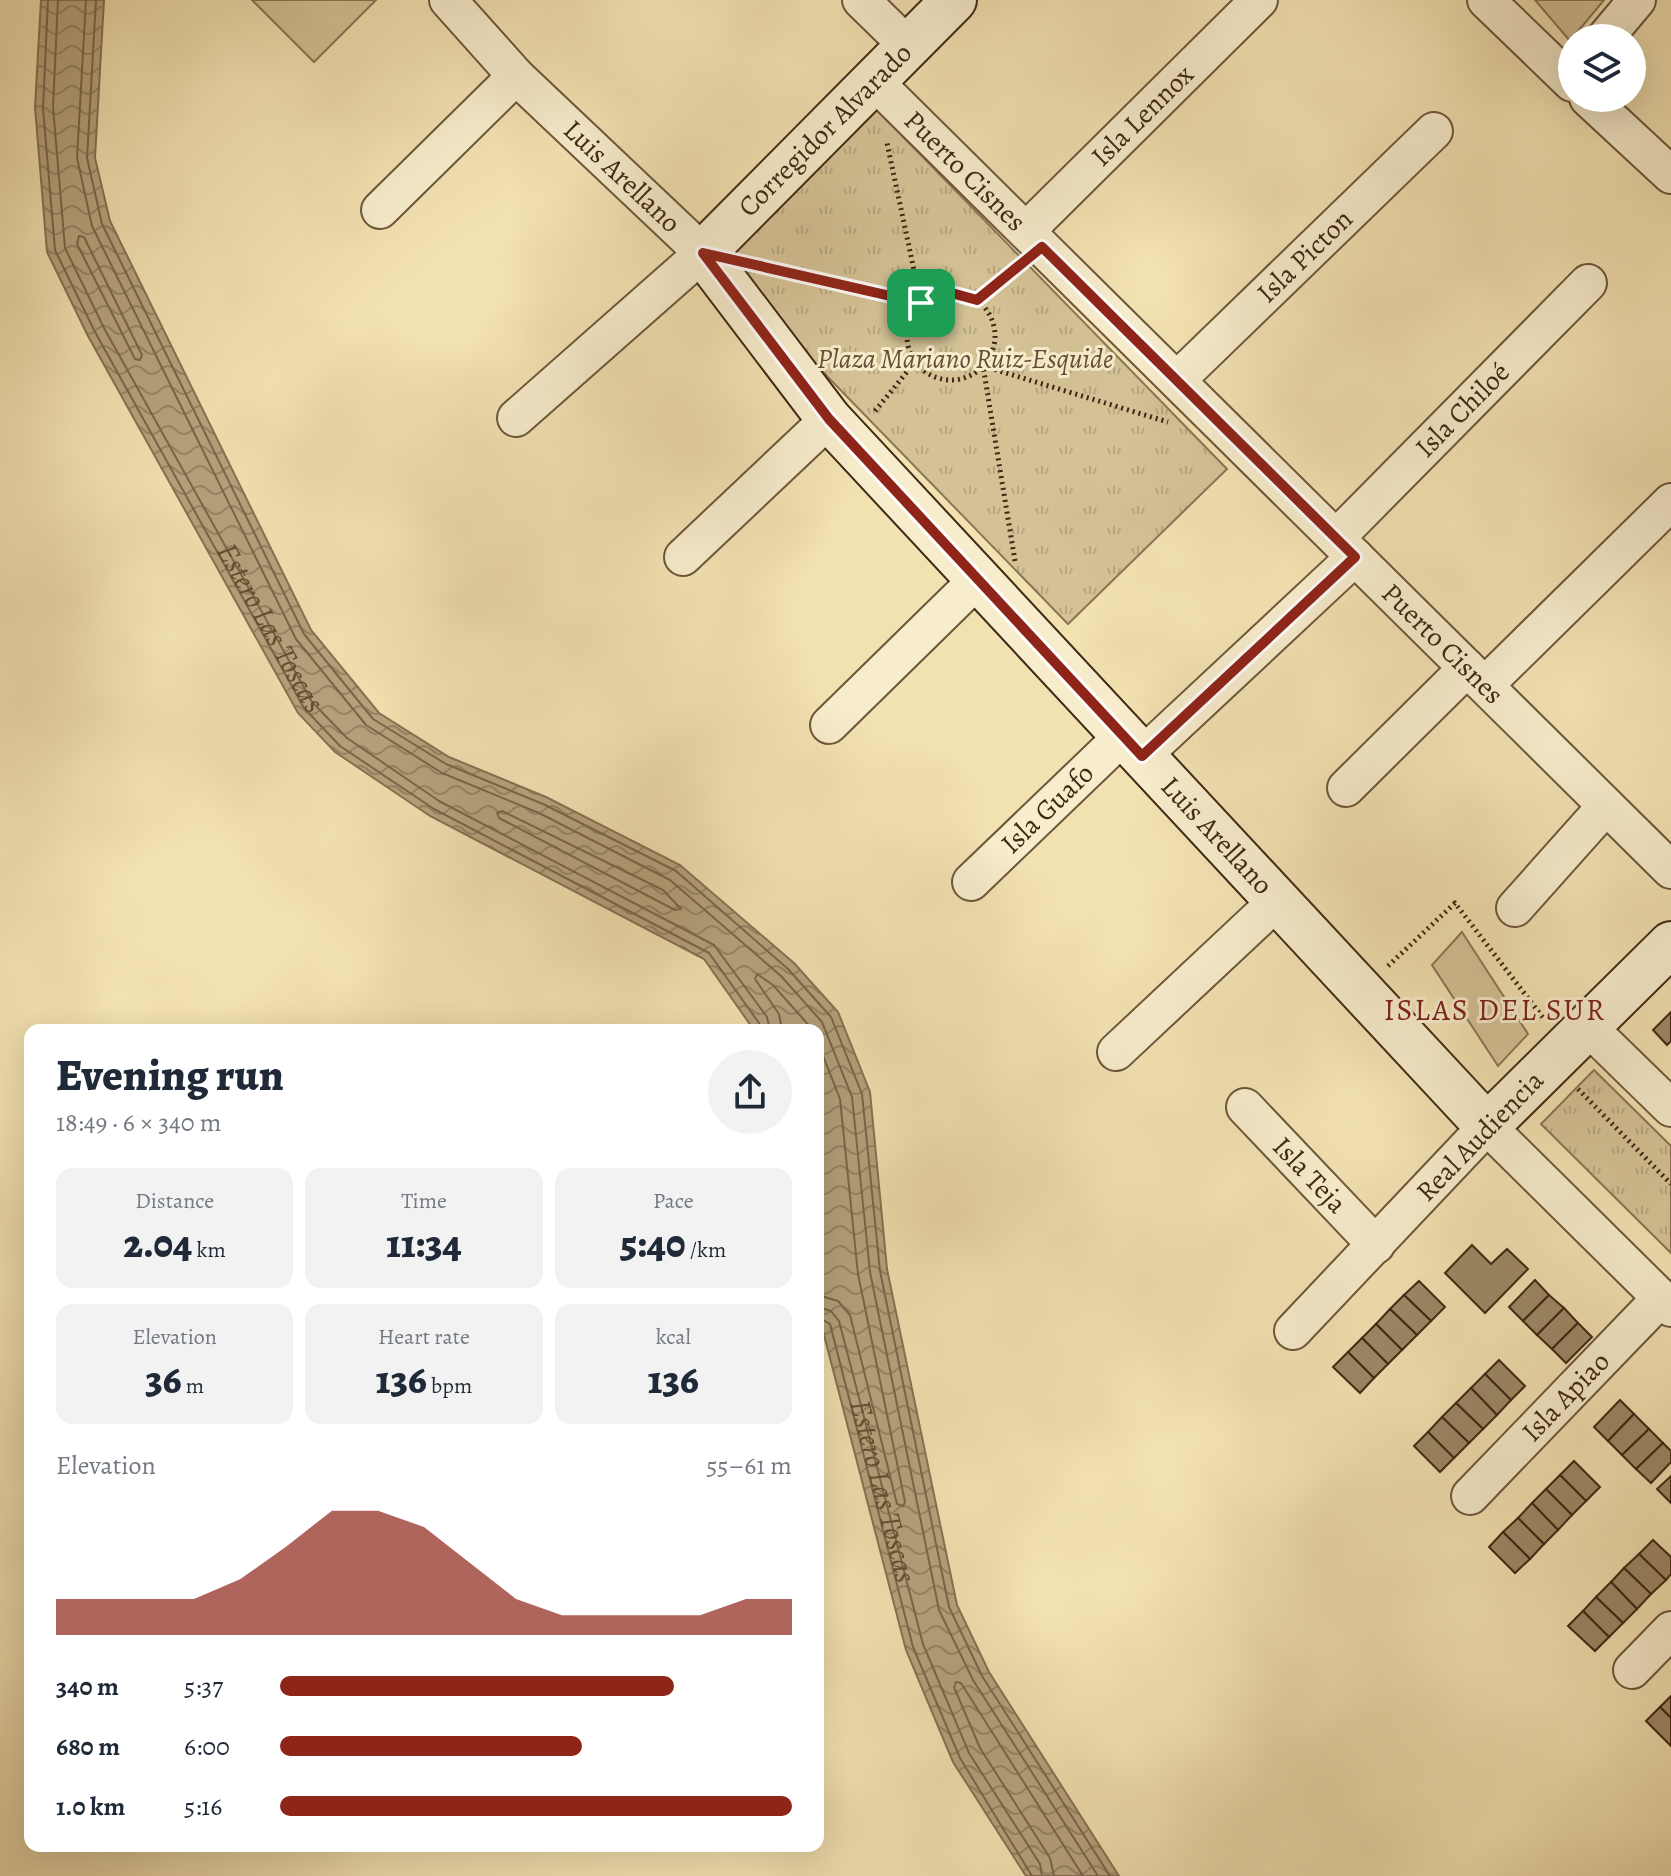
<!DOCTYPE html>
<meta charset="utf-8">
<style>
body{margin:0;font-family:Alegreya,serif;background:#f2f2f3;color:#1f2937;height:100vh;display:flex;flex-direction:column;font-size:30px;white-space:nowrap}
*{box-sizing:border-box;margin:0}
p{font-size:26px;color:#747a83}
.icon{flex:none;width:44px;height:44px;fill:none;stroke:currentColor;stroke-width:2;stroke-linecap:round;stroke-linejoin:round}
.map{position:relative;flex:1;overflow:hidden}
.details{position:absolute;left:24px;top:1024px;width:800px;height:828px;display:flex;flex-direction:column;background:#fff;border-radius:16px;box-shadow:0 8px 32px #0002}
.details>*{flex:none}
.fabs{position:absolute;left:1558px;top:24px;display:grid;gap:16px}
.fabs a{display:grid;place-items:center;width:88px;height:88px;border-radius:50%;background:#fff;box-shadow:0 8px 32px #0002;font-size:40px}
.pin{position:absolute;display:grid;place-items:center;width:68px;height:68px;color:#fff;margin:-34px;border-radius:16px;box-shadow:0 4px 12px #0006}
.round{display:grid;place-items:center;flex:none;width:84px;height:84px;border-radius:42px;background:#f2f2f3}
.overview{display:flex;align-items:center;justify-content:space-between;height:136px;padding:0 32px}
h1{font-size:44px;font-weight:800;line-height:60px}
.metrics{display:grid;grid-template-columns:repeat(3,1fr);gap:12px;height:136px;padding:8px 32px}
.metrics div{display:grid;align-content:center;border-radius:16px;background:#f2f2f3;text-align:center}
.metrics b{font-size:40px;font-weight:800}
.metrics small{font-size:22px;font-weight:400}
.metrics p{font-size:22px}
.chart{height:224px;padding:16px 32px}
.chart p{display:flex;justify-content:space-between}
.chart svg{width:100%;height:144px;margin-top:8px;fill:#8f2418;opacity:.7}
ul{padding:0 32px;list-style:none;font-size:26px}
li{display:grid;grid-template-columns:128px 96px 1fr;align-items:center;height:60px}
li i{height:20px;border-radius:10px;background:#8f2418}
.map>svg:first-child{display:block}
.grass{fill:#d4c296;stroke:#8a7555;stroke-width:2}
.park{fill:url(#park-tufts);stroke:#8a7555;stroke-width:2}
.water{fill:url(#water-waves);stroke:#867152;stroke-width:2}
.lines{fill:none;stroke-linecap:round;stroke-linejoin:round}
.shore{stroke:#7a6548;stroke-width:2}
.building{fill:#9c8866;stroke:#3f2814;stroke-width:2}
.street-casing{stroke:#6c563b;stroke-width:40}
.secondary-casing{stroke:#3f2814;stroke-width:48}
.path{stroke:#3f2814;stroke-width:5;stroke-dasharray:2 4;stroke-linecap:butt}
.street{stroke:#f7eccc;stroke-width:36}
.secondary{stroke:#f7eccc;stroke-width:44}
.route-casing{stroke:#fff;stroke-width:16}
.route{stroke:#8f2418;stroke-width:10}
.labels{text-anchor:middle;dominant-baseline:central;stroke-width:6;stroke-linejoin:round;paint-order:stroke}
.street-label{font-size:28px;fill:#3f2814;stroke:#f7eccc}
.park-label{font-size:28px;font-style:italic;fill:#644e34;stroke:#f7eccc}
.water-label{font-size:30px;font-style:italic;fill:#624d33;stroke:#f7eccc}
.neighbourhood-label{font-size:30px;letter-spacing:2px;fill:#7a1f14;stroke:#f7eccc}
</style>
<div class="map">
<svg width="1671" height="1876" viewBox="0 0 1671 1876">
<defs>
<pattern id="park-tufts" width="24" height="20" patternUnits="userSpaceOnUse" patternTransform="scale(2)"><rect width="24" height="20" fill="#d4c296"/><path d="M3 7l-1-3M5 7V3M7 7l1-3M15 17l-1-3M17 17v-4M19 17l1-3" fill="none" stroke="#b7a780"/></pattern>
<pattern id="water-waves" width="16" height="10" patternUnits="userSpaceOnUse" patternTransform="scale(2)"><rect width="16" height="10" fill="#b5a27c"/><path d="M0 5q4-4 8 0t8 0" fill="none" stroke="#958464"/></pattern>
</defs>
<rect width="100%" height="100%" fill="#f2e1b1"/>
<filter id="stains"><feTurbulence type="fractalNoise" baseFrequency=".0025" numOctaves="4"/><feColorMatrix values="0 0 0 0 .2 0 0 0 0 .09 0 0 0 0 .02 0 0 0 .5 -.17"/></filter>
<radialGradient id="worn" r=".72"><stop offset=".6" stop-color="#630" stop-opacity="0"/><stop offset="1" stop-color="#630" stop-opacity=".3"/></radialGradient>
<g class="grass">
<polygon points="252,0 376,0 314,62"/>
<polygon points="1535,0 1604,0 1570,41"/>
<polygon points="1462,932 1528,1034 1498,1066 1432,965"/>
</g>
<g class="park">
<polygon points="875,108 1227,469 1068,624 717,263"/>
<polygon points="1594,1070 1671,1146 1671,1253 1541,1124"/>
</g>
<polygon class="water" points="41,0 104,0 95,158 110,221 311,630 379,713 449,757 546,797 680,865 794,963 838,1012 870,1092 887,1269 957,1605 989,1672 1119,1876 1026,1876 953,1762 906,1650 818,1312 818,1030 754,1030 704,959 430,816 335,752 298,713 88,336 47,252 35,107"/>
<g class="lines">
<g class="shore">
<polyline points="48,0 43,108 55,250 95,332 304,708 340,746 434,809 709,953 759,1023 760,1030"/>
<path id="s1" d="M58,0L53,107L65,248L104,328L312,702L347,738L439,801L714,945L767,1017L770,1030"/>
<polyline points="86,0 77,158 92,226 296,639 366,725 442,773 539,813 670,880 781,976 822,1022 852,1097 870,1272 939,1610 973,1680 1098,1876"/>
<polyline points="96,0 87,158 102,224 304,634 373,719 446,764 543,804 676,871 788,969 831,1017 862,1094 880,1271 949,1607 982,1676 1110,1876"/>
<polygon points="79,236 84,237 142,355 140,360 135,359 77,244"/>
<polygon points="502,811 663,890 681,909 675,910 499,818 497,813"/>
<polyline points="782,1030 779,1014 755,979 757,974 773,985 813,1030"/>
<polyline points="818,1043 840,1099 858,1274 905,1502 903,1506 897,1504 850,1315 838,1301 818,1295"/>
<path id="s2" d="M818,1307L831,1311L839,1321L923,1644L969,1753L1040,1864L1042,1876"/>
<polyline points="818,1317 830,1324 913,1647 960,1758 1032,1876"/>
<polyline points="1054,1876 1050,1858 980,1748 954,1687 956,1682 961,1683 1083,1876"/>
</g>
</g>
<g class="building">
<polygon points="1671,1012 1671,1041 1667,1045 1653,1030"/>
<polygon points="1472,1245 1491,1264 1507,1249 1528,1269 1485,1313 1445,1273"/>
<polygon points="1535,1280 1549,1295 1523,1321 1509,1307"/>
<polygon points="1419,1281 1445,1307 1431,1321 1404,1295"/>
<polygon points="1404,1295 1431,1321 1417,1335 1390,1309"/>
<polygon points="1549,1295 1564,1308 1537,1335 1523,1321"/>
<polygon points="1564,1308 1578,1323 1552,1349 1537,1335"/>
<polygon points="1390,1309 1417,1335 1402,1350 1376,1324"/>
<polygon points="1578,1323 1592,1337 1566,1363 1552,1349"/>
<polygon points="1376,1324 1402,1350 1388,1364 1362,1338"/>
<polygon points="1362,1338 1388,1364 1374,1378 1348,1352"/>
<polygon points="1348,1352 1374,1378 1360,1393 1333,1367"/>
<polygon points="1499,1360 1525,1386 1511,1400 1485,1374"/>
<polygon points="1485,1374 1511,1400 1497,1415 1471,1388"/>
<polygon points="1471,1388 1497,1415 1483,1429 1456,1403"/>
<polygon points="1620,1400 1634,1414 1608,1441 1594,1427"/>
<polygon points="1456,1403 1483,1429 1469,1443 1442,1417"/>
<polygon points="1634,1414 1649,1429 1622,1455 1608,1441"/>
<polygon points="1442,1417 1469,1443 1454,1458 1428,1432"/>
<polygon points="1649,1429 1663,1443 1636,1469 1622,1455"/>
<polygon points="1428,1432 1454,1458 1440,1472 1414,1446"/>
<polygon points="1663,1443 1671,1451 1671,1462 1651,1483 1636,1469"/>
<polygon points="1574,1461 1600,1487 1586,1501 1560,1475"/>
<polygon points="1560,1475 1586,1501 1572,1515 1546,1489"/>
<polygon points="1671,1476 1671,1503 1657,1489"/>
<polygon points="1546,1489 1572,1515 1558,1530 1532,1503"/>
<polygon points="1532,1503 1558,1530 1544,1544 1518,1518"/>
<polygon points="1518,1518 1544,1544 1530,1559 1503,1532"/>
<polygon points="1503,1532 1530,1559 1515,1573 1489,1547"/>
<polygon points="1653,1540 1671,1557 1671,1574 1666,1580 1639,1554"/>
<polygon points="1639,1554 1666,1580 1651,1594 1624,1568"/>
<polygon points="1624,1568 1651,1594 1637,1609 1611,1582"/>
<polygon points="1611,1582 1637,1609 1623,1623 1596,1597"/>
<polygon points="1596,1597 1623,1623 1609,1637 1583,1611"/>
<polygon points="1583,1611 1609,1637 1595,1651 1568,1626"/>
<polygon points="1671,1696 1671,1718 1660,1707"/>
<polygon points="1660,1707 1671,1718 1671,1746 1646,1721"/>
</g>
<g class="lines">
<defs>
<g id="street">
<path id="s3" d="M448,0L516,76L703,253L516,418"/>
<polyline points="861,0 908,46"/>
<polyline points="1486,0 1572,83"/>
<polyline points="1605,38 1637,0"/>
<path id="s4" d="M874,81L1671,870"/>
<polyline points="1588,98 1671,175"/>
<polyline points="380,210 516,76"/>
<path id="s5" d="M1026,231L1259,0"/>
<path id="s6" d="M1177,380L1434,131"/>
<path id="s7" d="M1336,538L1588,283"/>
<polyline points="683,557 829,419"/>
<polyline points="1485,685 1671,502"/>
<polyline points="829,725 977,580"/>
<polyline points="1142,756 1355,557"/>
<polyline points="1346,788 1467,668"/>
<path id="s8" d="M971,882L1123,736"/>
<polyline points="1515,908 1606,806"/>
<polyline points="1588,1027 1671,1108"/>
<polyline points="1116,1052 1276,902"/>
<path id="s9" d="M1245,1107L1376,1245"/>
<polyline points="1293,1331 1487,1126 1671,1308"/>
<path id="s10" d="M1470,1496L1661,1298"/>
<polyline points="1632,1670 1671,1630"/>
</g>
<g id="secondary">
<path id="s11" d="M954,0L703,253L829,419L1487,1126L1671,944"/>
</g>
</defs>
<use href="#street" class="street-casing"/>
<use href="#secondary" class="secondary-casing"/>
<g class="path">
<polyline points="762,267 921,303 887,143"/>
<circle cx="951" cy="336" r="44"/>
<polyline points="977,300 1017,268"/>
<polyline points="875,411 915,362"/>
<polyline points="1015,561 983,366 1168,422"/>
<polyline points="1388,966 1455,903 1544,1019"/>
<polyline points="1578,1089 1671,1184"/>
</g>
<use href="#street" class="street"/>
<use href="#secondary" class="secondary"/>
</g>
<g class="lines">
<defs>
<polygon id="route" points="1042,247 1355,557 1142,756 829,419 703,253 921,303 948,292 977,300"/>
</defs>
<use href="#route" class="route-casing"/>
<use href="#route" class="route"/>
</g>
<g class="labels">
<g class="street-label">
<text stroke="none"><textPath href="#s5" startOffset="164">Isla Lennox</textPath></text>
<text transform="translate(825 130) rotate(-45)">Corregidor Alvarado</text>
<text stroke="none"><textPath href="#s4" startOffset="128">Puerto Cisnes</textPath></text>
<text stroke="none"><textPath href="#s3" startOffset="248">Luis Arellano</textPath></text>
<text stroke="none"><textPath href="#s6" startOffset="178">Isla Picton</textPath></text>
<text stroke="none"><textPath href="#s7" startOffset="180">Isla Chiloé</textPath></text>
<text stroke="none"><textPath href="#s4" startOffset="800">Puerto Cisnes</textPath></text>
<text stroke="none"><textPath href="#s8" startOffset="106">Isla Guafo</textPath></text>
<text stroke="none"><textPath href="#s11" startOffset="1134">Luis Arellano</textPath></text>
<text transform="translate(1480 1136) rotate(-46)">Real Audiencia</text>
<text stroke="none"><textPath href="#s9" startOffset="94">Isla Teja</textPath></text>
<text stroke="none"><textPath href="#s10" startOffset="138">Isla Apiao</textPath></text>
</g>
<g class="park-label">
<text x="965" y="359">Plaza Mariano Ruiz-Esquide</text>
</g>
<g class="water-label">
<text stroke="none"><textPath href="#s1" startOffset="680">Estero Las Toscas</textPath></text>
<text stroke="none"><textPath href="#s2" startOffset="202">Estero Las Toscas</textPath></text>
</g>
<g class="neighbourhood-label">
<text x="1495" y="1010">ISLAS DEL SUR</text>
</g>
</g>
<rect width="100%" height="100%" filter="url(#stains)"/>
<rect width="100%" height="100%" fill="url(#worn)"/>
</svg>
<div class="fabs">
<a><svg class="icon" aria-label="layers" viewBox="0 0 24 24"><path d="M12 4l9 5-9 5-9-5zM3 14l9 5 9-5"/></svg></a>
</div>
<div class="pin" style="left:921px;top:303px;background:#1e9e55"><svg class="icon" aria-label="arrive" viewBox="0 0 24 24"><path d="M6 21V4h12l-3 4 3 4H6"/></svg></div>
<section class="details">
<div class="overview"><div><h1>Evening run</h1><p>18:49 · 6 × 340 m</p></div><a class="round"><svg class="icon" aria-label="share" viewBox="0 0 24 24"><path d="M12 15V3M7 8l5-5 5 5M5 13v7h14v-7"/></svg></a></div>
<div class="metrics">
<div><p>Distance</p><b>2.04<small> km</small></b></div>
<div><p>Time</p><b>11:34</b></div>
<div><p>Pace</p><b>5:40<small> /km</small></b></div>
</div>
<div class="metrics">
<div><p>Elevation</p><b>36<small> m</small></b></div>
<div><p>Heart rate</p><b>136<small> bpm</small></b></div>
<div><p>kcal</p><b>136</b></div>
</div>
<div class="chart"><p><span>Elevation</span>55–61 m</p>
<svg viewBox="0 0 160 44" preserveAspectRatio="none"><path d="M0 44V33L10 33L20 33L30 33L40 27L50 17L60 6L70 6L80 11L90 22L100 33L110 38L120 38L130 38L140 38L150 33L160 33V44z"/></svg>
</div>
<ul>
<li><b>340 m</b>5:37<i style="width:77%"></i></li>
<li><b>680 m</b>6:00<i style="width:59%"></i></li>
<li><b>1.0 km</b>5:16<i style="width:100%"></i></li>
</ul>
</section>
</div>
